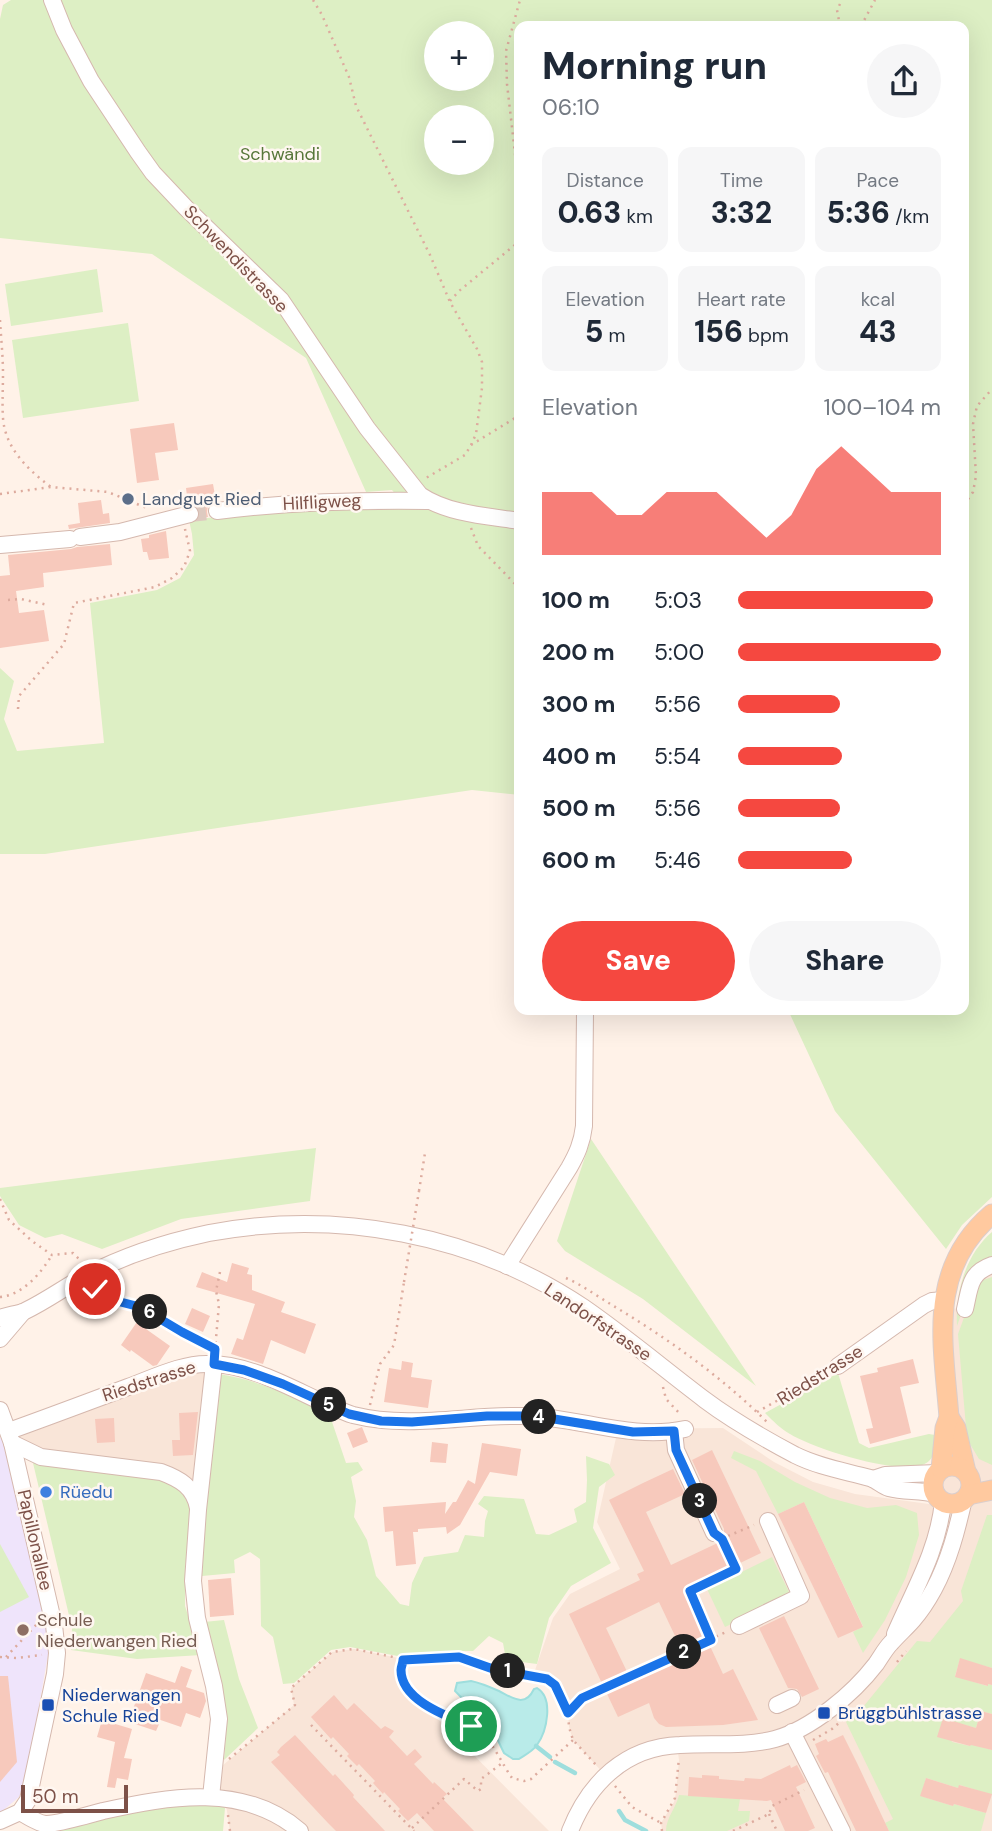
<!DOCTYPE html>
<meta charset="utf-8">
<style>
body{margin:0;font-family:"DM Sans",sans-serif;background:#f6f6f7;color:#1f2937;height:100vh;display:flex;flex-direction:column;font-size:26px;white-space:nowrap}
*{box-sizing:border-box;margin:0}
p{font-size:23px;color:#747a83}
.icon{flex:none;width:38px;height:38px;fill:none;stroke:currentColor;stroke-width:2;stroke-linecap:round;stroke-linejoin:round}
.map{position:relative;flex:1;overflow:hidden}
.panel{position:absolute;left:514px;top:21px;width:455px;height:994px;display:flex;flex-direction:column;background:#fff;border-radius:14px;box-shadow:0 7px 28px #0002}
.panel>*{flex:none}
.buttons{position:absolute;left:424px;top:21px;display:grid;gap:14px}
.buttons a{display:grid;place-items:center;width:70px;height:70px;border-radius:50%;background:#fff;box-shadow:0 7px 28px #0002;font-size:35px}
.scale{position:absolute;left:21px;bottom:18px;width:107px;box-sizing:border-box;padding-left:7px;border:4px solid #7d5148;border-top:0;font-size:19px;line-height:24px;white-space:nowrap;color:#7d5148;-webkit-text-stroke:5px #fff7f1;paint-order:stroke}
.pin{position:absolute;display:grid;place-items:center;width:60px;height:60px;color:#fff;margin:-30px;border:4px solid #fff;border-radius:50%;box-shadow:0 2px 7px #0007}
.km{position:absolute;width:35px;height:35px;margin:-18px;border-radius:50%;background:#222;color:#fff;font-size:19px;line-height:35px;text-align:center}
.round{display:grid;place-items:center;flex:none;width:74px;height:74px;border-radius:37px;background:#f6f6f7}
.headline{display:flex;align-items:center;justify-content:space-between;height:119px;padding:0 28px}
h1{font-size:38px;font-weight:800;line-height:52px}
.stats{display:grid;grid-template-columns:repeat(3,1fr);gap:10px;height:119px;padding:7px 28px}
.stats div{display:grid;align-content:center;border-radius:14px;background:#f6f6f7;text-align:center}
.stats b{font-size:30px;font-weight:800}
.stats small{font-size:19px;font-weight:400}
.stats p{font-size:19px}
.chart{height:196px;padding:14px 28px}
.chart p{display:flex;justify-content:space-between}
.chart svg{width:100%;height:126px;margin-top:7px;fill:#f54840;opacity:.7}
.cta{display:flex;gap:14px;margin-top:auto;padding:14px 28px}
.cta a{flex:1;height:80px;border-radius:42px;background:#f54840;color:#fff;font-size:28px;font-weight:800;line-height:80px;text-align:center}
.cta a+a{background:#f6f6f7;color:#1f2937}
ul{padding:0 28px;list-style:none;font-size:23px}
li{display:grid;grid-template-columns:112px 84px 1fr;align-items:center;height:52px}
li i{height:18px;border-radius:9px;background:#f54840}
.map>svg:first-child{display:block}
.residential{fill:#f9e5d8}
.education{fill:#efe4fb}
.green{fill:#ddefc4;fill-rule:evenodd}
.water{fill:#b9ebe9;stroke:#9ededd;stroke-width:2}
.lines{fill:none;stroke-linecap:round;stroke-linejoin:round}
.stream{stroke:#9ededd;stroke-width:4.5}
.building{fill:#f7c9bc;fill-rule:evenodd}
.minor-tunnel{stroke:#decac0;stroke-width:16;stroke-dasharray:16 8;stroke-linecap:butt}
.minor-casing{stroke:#d5b8ae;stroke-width:18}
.major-casing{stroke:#dbcecc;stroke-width:21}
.path{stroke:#ddab9e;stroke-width:2.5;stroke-dasharray:2 5;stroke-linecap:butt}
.minor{stroke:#fff;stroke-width:16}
.major{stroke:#ffc99f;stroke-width:19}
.path-bridge{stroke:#ddab9e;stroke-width:2.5;stroke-dasharray:2 5;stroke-linecap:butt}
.route-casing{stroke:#fff;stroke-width:14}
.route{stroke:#1a73e8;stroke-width:9}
.service-dot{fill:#5c6f8a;stroke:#fff7f1;stroke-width:2.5}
.shop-dot{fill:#3f7fe0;stroke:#fff7f1;stroke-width:2.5}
.education-dot{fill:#8d6e63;stroke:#fff7f1;stroke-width:2.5}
.transit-dot{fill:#1a4fb4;stroke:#fff7f1;stroke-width:2.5}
.labels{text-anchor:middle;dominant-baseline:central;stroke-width:5;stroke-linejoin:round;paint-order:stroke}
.park-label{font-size:18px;fill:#577739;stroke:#fff7f1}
.street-label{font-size:18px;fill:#7d5148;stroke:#fff7f1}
.service-label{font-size:18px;fill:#4e5e75;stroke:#fff7f1;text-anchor:start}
.shop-label{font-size:18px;fill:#366cbe;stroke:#fff7f1;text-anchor:start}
.education-label{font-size:18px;fill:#785e54;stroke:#fff7f1;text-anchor:start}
.transit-label{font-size:18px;fill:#164399;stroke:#fff7f1;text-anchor:start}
</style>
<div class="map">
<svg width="992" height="1831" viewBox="0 0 992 1831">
<rect width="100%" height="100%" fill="#fff2e8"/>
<g class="residential">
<polygon points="992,1265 992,1831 662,1831 661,1823 674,1802 676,1793 679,1760 677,1745 605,1775 573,1740 569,1727 568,1712 555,1685 550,1680 533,1676 553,1618 570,1594 620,1569 597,1522 618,1429 723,1428 774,1462 813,1482 855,1494 929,1504 949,1417 944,1308 965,1309 972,1281"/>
<polygon points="206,1363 198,1510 191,1490 41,1457 9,1431"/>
<polygon points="354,1649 403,1659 401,1672 404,1684 419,1700 549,1831 230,1831 225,1798 213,1785 222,1766 294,1705 291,1688 332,1652"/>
</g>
<polygon class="education" points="0,1437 5,1446 43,1612 49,1649 27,1775 19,1797 0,1813"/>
<g class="green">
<path d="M11,0H992V1197L962,1225L946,1249L835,1111L788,1010H964V26H520V795L472,790L45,854H0V668L14,681L4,719L17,751L104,743L90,603L157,590L180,578L194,555L192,534L189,520L281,510L405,505L392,490L366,492L306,358L152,254L0,238V19L3,5ZM436,33H481V79H436ZM436,117H481V163H436Z"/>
<polygon points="97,269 103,312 11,326 5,284"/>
<polygon points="128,323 139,401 23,418 12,340"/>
<polygon points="591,1139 756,1386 643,1299 565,1251 557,1241"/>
<polygon points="316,1148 310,1201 181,1219 102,1249 62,1234 45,1238 19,1225 0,1196 0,1188"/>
<path d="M992,1232V1263L964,1306L957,1326C955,1292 966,1254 992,1232Z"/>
<polygon points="992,1277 992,1465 979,1459 967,1439 958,1334 977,1282"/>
<path d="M838,1373L859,1443L869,1448L929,1434L935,1435C934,1444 936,1455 929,1461C908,1480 812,1448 790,1434C781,1429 773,1421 765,1413Z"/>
<path d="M219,1374C259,1380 293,1397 329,1413L346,1463L358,1462L363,1470L351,1477L356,1501L354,1517L367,1540L376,1576L400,1604L409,1606L412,1583L424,1557L458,1552L465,1535L484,1537L485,1521L488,1511L478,1504L484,1496L524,1499L536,1534L549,1535L577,1522L574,1509L586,1502L587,1480L586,1456L609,1464L615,1475L599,1487L593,1528L611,1563L571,1586L549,1618L537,1664L506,1660L503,1643L489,1636L473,1651H449L431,1655L403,1657L350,1647L331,1650L294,1683L283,1684L273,1637L261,1626L260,1559L250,1552L234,1560L235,1573L202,1576L208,1463Z"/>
<polygon points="734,1451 760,1461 795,1482 830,1498 867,1508 896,1505 917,1513 919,1535 906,1577 885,1620 863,1653 853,1632 863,1626 804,1502 778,1514 756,1471 731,1458"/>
<polygon points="33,1463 159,1479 169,1482 181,1491 190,1507 189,1537 185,1568 185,1606 201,1655 137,1659 71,1650 72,1628"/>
<polygon points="987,1515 992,1515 992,1668 960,1659 955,1676 987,1686 988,1684 992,1685 992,1714 981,1711 976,1728 943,1719 952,1742 970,1746 971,1744 992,1750 992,1795 960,1785 958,1788 926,1778 921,1796 953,1806 954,1804 986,1813 981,1831 889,1831 885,1823 893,1819 846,1722 863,1707 917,1641 930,1642 963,1601 961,1591"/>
<polygon points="0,1544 29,1597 0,1612"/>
<polygon points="772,1557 791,1596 725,1627 707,1589"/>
<polygon points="224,1620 239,1679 258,1728 224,1760 227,1719 225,1702 204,1622"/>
<path d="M679,1795L740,1799L738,1811H750L749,1821L727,1831H666C666,1818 676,1808 679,1795Z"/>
<path d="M219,1803L225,1808L223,1831H43C101,1816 160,1805 219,1803Z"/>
</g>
<path class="water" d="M471,1681C481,1683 490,1687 499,1691C513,1698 525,1708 534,1689L537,1688C554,1698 547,1731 537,1745C533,1751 525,1755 519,1759H513L504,1753L493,1730L455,1691L457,1683Z"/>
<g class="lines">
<g class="stream">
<polyline points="536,1746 550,1757"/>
<polyline points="555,1762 575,1773"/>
<polyline points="619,1811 625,1820 646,1831"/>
</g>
</g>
<g class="building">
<polygon points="174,423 178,450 155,453 159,480 137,483 130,429"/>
<polygon points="213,484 216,501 208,506 207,512 208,517 199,518 200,512 198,507 193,504 188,504 186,488"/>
<polygon points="101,500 103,514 109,513 110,523 69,529 68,525 80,523 78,503"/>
<polygon points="166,531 169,558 149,560 147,552 143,552 141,539 149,538 149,535"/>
<polygon points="110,544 112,565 43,573 44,587 16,591 19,613 44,610 49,641 0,648 0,576 10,575 8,555 71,549 77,547"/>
<polygon points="232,1263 249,1268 247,1274 252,1275 252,1290 285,1302 281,1312 316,1324 305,1354 271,1340 263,1364 231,1354 237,1338 243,1340 255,1304 196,1287 202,1272 227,1282"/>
<polygon points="192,1308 210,1316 203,1332 185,1324"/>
<polygon points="139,1319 148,1326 146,1329 170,1346 157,1365 153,1366 131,1350 130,1352 121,1345"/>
<polygon points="913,1359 919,1383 900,1387 911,1433 870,1444 866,1429 873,1428 860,1376 878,1372 877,1368"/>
<polygon points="402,1361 413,1363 411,1377 432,1380 428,1408 384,1402 389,1368 401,1370"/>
<polygon points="198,1412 193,1455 173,1456 172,1440 180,1440 179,1413"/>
<polygon points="114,1418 115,1442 97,1443 95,1419"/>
<polygon points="362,1427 368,1442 353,1448 347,1433"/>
<polygon points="432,1442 448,1444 446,1463 430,1462"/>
<polygon points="482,1443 521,1449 517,1476 490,1472 460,1525 447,1534 446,1527 418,1529 418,1532 413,1532 416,1564 396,1566 393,1531 385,1532 383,1507 446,1502 445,1514 453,1502 456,1502 468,1480 475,1484"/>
<path d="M712,1450L761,1553L684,1590L723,1674L733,1669L758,1720L723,1725L666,1727L659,1724L654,1718L649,1703L618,1717L569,1614L640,1580L637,1574L644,1571L609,1500L643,1483L673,1469L685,1494L646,1512L671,1565L724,1540V1529L692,1460ZM659,1602L684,1655L631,1680L606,1628Z"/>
<polygon points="804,1502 863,1627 838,1638 778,1514"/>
<polygon points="231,1578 234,1615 210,1617 208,1580"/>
<polygon points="784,1616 819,1689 802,1697 797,1689 788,1688 759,1628"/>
<polygon points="960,1658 992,1668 992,1685 988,1684 988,1686 955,1677"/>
<polygon points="181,1666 192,1670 186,1687 204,1693 206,1701 200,1718 186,1713 181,1727 143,1714 142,1715 160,1722 156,1731 126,1721 130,1711 132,1712 146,1673 175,1683"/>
<polygon points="0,1676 8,1676 17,1762 0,1782"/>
<polygon points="334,1695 347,1710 354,1703 381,1729 385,1726 394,1731 389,1737 407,1756 415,1749 422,1757 414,1764 433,1784 434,1782 447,1794 442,1798 474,1831 434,1831 417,1813 408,1821 398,1811 400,1809 384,1792 383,1794 373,1783 375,1781 359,1764 357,1766 347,1756 349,1754 333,1737 331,1739 311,1717"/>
<polygon points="981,1711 992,1714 992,1750 971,1745 970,1746 937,1737 943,1718 976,1728"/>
<polygon points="102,1720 132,1729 124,1758 132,1759 128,1780 117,1778 115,1788 107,1787 115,1742 97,1737"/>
<polygon points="295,1735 333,1776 335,1774 354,1795 353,1797 385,1831 336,1831 328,1823 271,1762 280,1755 277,1752 281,1747"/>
<polygon points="843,1735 857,1763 889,1831 856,1831 828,1772 825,1773 816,1756 819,1754 815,1744 826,1739 828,1742"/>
<polygon points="790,1765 791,1768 797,1765 806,1782 796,1787 815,1828 808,1831 785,1831 771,1800 767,1801 688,1796 689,1777 702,1778 702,1775 719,1776 719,1779 744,1781 745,1778 761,1779"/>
<polygon points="926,1778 958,1788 959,1785 992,1794 986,1813 954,1804 953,1806 920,1796"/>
</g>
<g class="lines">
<polyline class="minor-tunnel" points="190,514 217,511"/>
<defs>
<g id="minor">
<path d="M52,0L64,30L91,81L138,152L153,173L186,208L281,300L367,428L420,495C448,514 487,516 520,521"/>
<path d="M217,511C288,502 357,500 428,501"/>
<polyline points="80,537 120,532 190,514"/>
<polyline points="0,545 70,539"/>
<path d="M507,1266L569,1168C577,1154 582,1143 584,1126L585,1010"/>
<path d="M965,1309C970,1288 969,1273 992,1265"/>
<path d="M0,1318C8,1315 18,1314 25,1311C46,1301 65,1287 85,1276C123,1256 166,1242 209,1233C337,1209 474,1234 583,1307C625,1336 664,1369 705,1400C733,1421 763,1438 795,1455C819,1467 845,1471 870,1478C877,1480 882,1486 889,1488C904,1492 920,1490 936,1494"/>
<polyline points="0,1339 23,1312"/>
<polyline points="838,1366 924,1305 932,1301 944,1300"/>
<polyline points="0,1410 12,1443 54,1625 57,1653 55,1674 28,1800 20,1812 0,1821"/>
<path d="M9,1431C48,1417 88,1402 128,1387C153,1378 182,1363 209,1364C249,1364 289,1387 324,1403C334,1407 343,1412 353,1415C410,1429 465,1415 522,1416C577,1416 630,1441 685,1429"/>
<polyline points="674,1431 676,1450 714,1533"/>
<path d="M12,1443L41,1457L161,1472C180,1479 194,1487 198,1508"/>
<polyline points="873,1479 885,1475 937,1473"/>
<polyline points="739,1626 801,1596 768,1521"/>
<path d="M895,1634C914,1590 938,1550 943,1502"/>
<polyline points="777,1705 792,1698"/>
<polyline points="792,1732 842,1831"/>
<polyline points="211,1797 219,1719 214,1686 197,1618 193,1581 198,1510 214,1364"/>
<path d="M20,1812C27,1816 37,1823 45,1824C54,1825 92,1814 103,1811C170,1796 244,1783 300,1831"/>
<path d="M570,1831C589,1783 625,1747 680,1745C711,1743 744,1747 775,1739C811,1729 853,1694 876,1664C881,1657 885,1649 891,1643C898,1635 906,1628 913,1620C921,1611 928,1600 934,1589C949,1561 957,1530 964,1499"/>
</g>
<g id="major">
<polyline points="949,1417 956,1428 966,1472"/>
<circle cx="952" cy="1485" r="19"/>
<path d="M941,1469L945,1428L949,1417C943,1341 927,1269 992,1214"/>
<polyline points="968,1495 992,1490"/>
</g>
</defs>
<use href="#minor" class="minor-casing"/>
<use href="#major" class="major-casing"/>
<g class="path">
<polyline points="313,0 322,15 349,77 356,106 430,255 450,302 477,349 482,362 482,388 476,434 471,445 465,455 426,478"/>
<polyline points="840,26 837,10 842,0"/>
<polyline points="861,26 875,0"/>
<polyline points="520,197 507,84 506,51 520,0"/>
<polyline points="450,301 459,291 516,244 520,238"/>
<path d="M0,320C1,338 3,356 3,374C3,389 2,403 3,418C5,448 28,470 51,487"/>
<polyline points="471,445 520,415"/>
<polyline points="0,494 51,487 108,492 149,509"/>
<polyline points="964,505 973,492 976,476 973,424 977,406 992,389"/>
<polyline points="471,528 478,546 520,589"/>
<polyline points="8,600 21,599 48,605"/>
<polyline points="18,709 19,696 64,644 74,603 155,587 172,578 184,567 190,551 185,529"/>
<polyline points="419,1191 425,1153"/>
<polyline points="0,1199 9,1220 32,1241 52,1255 73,1253 80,1260"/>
<path d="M566,1278C582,1285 597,1296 612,1305C667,1338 722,1377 767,1422"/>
<polyline points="95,1289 109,1299 140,1307 182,1332 215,1349"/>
<path d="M0,1297C23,1295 41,1273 52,1255"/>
<polyline points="215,1350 219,1304 216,1291 221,1267"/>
<polyline points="663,1387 666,1399 681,1415"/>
<polyline points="370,1405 380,1364 394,1345 404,1282"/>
<polyline points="757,1412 825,1374"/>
<polyline points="728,1536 754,1525"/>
<polyline points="711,1639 690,1591 736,1569 723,1543"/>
<polyline points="0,1657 16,1658 42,1655"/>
<polyline points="6,1657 37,1624"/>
<path d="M403,1661C394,1708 455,1711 481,1733C494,1744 502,1764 512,1778L524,1781L531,1779L573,1740"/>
<polyline points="897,1662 906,1651"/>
<polyline points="568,1713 582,1698 726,1632"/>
<polyline points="311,1725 414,1831"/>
<polyline points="813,1740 832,1729 847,1716"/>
<polyline points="229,1759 295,1705 291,1688 332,1652 354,1649 403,1659 459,1657 493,1669 550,1680 555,1685 568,1713 569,1727 573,1740 597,1766"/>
<polyline points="615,1786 632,1807 661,1823"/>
<polyline points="769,1814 777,1831"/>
<polyline points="228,1815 230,1831"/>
<polyline points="412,1828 464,1779 478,1791 481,1789 481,1779 501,1764"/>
<polyline points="662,1831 661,1823 675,1798 679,1758"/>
<polyline points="733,1831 769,1814 772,1806 804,1790"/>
</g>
<use href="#minor" class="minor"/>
<use href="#major" class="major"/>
<polyline class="path-bridge" points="404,1282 419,1191"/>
</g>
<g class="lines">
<defs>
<path id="route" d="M95,1289L109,1299L140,1307L182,1332L215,1349L214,1364L244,1370L283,1384L349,1414L381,1421L412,1422L487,1416H536L633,1432L674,1431L676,1450L714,1533L722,1539L736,1569L690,1591L711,1640L582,1698L568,1713L555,1685L547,1679L493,1669L459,1657L403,1660C403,1663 401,1667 401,1670C401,1701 449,1717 471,1726"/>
</defs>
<use href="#route" class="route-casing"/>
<use href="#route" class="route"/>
</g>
<circle class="service-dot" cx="128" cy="499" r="7"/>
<circle class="shop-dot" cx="46" cy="1492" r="7"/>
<circle class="education-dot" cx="23" cy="1630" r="7"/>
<g class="transit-dot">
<rect x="41" y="1698" width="14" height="14" rx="3.5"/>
<rect x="817" y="1706" width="14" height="14" rx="3.5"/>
</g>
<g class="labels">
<g class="park-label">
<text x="280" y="154">Schwändi</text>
</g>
<g class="street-label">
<text transform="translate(236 259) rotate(46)">Schwendistrasse</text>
<text transform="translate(322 502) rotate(-3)">Hilfligweg</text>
<text transform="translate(598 1322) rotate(34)">Landorfstrasse</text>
<text transform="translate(820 1375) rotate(-32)">Riedstrasse</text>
<text transform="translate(149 1381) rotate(-18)">Riedstrasse</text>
<text transform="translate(35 1540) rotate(77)">Papillonallee</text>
</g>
<g class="service-label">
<text x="142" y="499">Landguet Ried</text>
</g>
<g class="shop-label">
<text x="60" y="1492">Rüedu</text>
</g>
<g class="education-label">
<text x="37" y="1620">Schule<tspan x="37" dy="21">Niederwangen Ried</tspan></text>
</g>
<g class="transit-label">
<text x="62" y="1695">Niederwangen<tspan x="62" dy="21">Schule Ried</tspan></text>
<text x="838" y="1713">Brüggbühlstrasse</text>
</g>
</g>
</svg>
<div class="buttons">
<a>+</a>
<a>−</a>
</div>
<div class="scale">50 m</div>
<div class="pin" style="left:471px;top:1726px;background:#1e9e55"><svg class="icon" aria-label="arrive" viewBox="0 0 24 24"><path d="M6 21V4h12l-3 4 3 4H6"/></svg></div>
<div class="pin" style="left:95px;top:1289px;background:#d93025"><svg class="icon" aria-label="check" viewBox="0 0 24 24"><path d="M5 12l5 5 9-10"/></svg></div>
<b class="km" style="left:508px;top:1671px">1</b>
<b class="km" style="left:684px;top:1652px">2</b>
<b class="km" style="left:700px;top:1501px">3</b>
<b class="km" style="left:539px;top:1417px">4</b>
<b class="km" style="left:329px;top:1405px">5</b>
<b class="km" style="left:150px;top:1312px">6</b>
<section class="panel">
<div class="headline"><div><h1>Morning run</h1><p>06:10</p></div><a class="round"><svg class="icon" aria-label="share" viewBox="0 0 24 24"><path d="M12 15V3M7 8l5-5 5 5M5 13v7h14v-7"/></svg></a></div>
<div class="stats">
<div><p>Distance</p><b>0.63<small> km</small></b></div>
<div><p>Time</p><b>3:32</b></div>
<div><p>Pace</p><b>5:36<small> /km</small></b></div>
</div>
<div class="stats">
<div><p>Elevation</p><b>5<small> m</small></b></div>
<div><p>Heart rate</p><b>156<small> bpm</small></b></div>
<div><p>kcal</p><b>43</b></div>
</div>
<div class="chart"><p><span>Elevation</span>100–104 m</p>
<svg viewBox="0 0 160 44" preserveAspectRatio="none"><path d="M0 44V22L10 22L20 22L30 30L40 30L50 22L60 22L70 22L80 30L90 38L100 30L110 14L120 6L130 14L140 22L150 22L160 22V44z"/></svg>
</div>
<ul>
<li><b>100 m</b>5:03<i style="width:96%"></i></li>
<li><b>200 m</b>5:00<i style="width:100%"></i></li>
<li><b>300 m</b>5:56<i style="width:50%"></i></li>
<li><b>400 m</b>5:54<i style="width:51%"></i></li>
<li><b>500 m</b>5:56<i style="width:50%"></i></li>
<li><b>600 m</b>5:46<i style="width:56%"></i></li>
</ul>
<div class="cta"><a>Save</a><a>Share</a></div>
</section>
</div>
